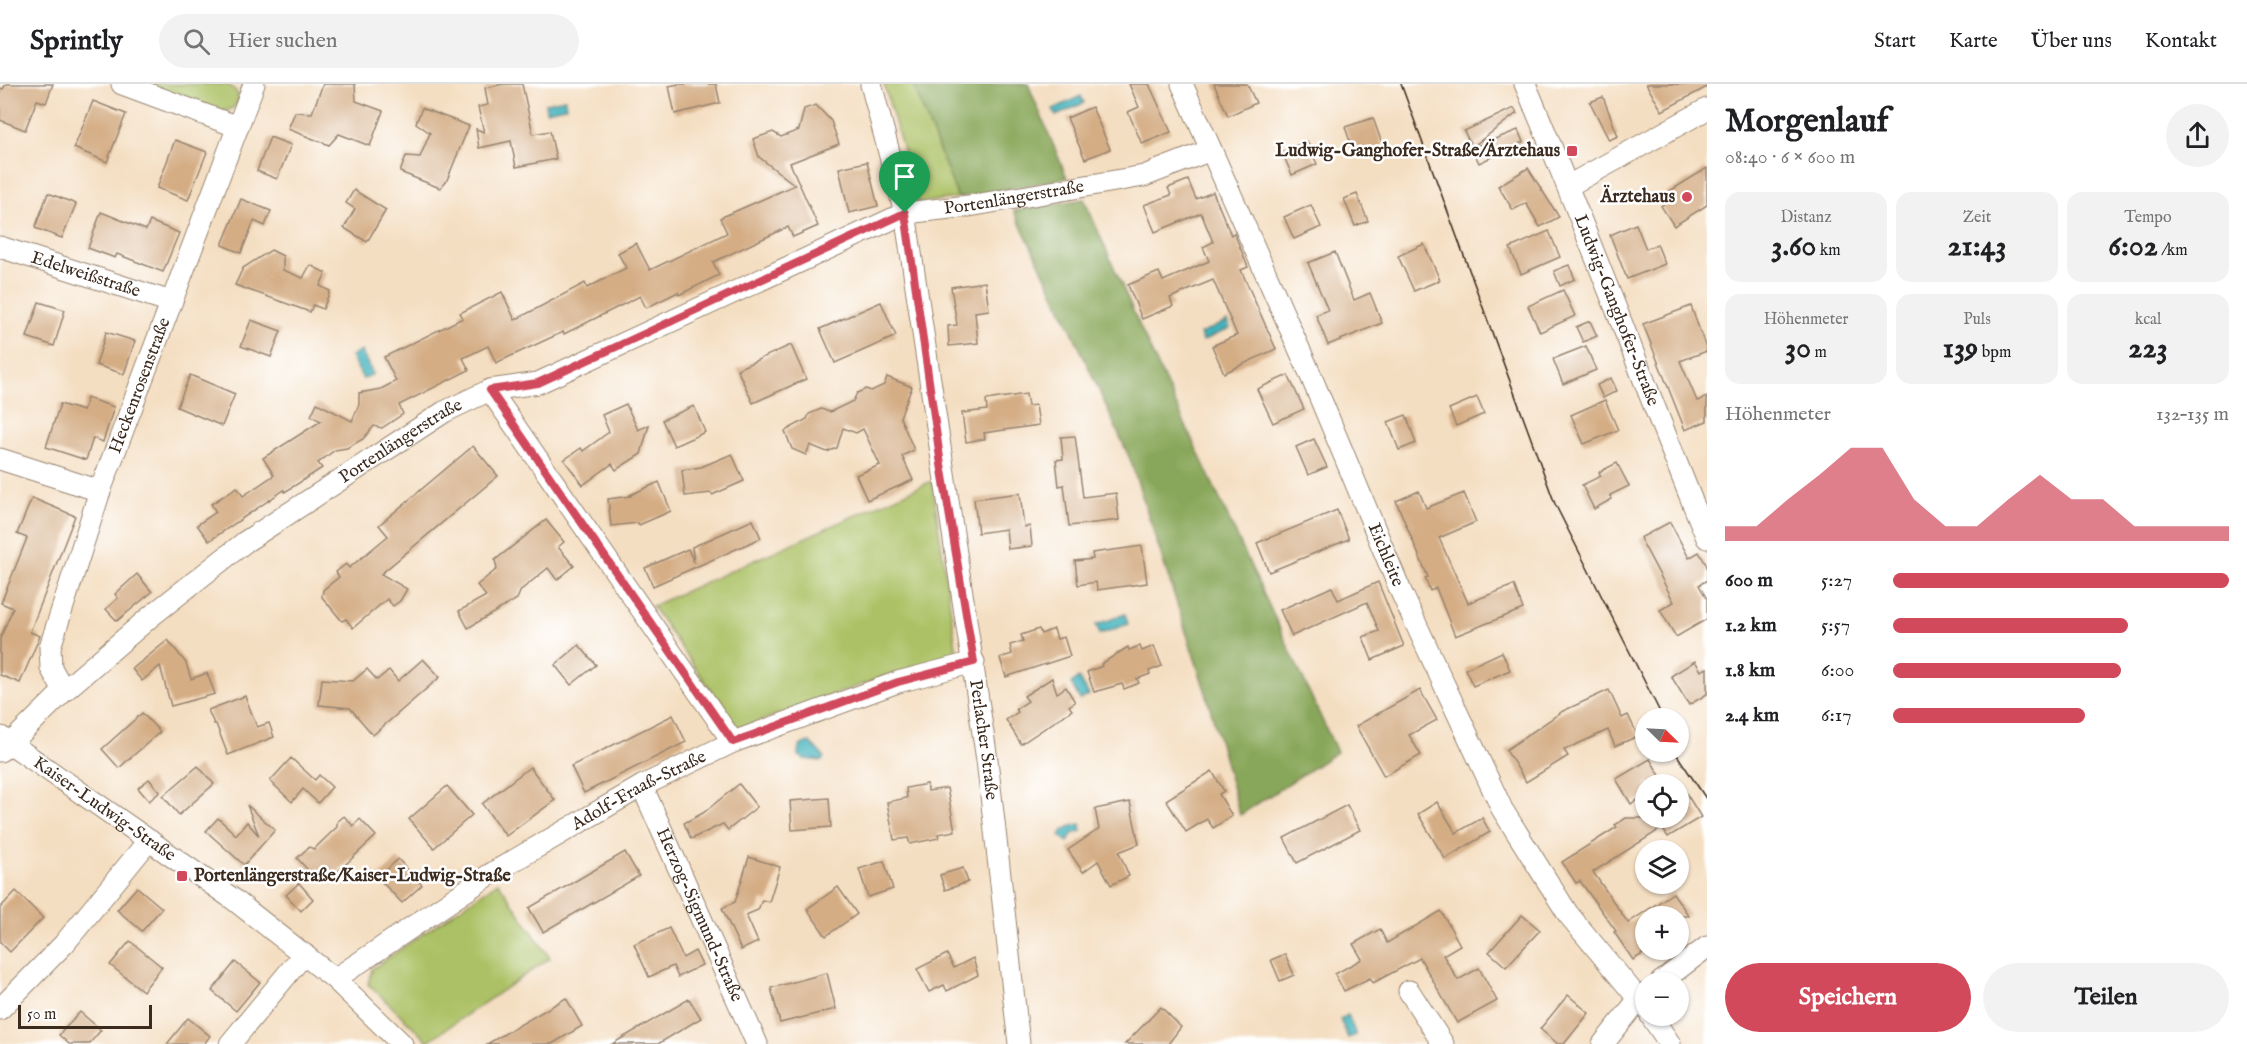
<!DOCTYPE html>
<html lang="de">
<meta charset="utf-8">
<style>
body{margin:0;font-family:"IM FELL English",serif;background:#f2f2f2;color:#202124;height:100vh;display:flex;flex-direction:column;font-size:22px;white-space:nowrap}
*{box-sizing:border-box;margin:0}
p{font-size:20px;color:#757577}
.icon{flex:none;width:33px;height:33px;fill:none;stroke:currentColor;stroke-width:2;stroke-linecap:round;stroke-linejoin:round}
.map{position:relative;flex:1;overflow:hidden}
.panel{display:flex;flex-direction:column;background:#fff;width:540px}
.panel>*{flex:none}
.needle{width:39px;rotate:114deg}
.tools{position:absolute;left:1635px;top:624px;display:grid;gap:12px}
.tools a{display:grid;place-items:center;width:54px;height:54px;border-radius:50%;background:#fff;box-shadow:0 2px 4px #0004;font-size:30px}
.scale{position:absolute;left:18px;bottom:15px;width:134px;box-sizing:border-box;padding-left:6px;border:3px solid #3b2a1e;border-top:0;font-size:16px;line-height:21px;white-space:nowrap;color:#3b2a1e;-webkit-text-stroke:4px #fff;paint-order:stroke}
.pin{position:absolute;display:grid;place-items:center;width:51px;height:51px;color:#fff;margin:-62px -26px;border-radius:50% 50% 50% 0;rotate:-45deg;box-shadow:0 0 6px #0007}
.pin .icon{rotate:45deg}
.round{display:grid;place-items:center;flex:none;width:63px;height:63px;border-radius:32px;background:#f2f2f2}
.summary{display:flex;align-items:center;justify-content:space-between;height:102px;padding:0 18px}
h1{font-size:33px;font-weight:700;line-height:45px}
.stats{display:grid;grid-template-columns:repeat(3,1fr);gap:9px;height:102px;padding:6px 18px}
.stats div{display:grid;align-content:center;border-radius:15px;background:#f2f2f2;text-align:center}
.stats b{font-size:30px;font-weight:700}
.stats small{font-size:16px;font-weight:400}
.stats p{font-size:16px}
.chart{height:168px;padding:12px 18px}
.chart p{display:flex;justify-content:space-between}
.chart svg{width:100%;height:108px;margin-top:6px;fill:#d1495b;opacity:.7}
.button{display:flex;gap:12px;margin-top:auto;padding:12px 18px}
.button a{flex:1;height:69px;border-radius:36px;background:#d1495b;color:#fff;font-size:24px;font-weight:700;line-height:69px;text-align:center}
.button a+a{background:#f2f2f2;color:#202124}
ul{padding:0 18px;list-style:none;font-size:20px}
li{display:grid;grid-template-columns:96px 72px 1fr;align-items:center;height:45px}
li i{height:15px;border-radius:8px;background:#d1495b}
header{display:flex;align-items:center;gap:36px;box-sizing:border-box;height:84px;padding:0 30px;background:#fff;border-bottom:2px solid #e0e0e0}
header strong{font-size:28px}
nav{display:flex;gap:33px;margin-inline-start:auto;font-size:21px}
.search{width:420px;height:54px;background:#f2f2f2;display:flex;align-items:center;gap:15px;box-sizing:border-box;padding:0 21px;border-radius:33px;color:#757577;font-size:22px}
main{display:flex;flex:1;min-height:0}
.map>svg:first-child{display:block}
.green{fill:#acc165;stroke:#747642;stroke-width:1.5}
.forest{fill:#89a75a;stroke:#62683c;stroke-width:1.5}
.water{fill:#42b2bc;stroke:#3e6e6d;stroke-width:1.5}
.building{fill:#d4ad85}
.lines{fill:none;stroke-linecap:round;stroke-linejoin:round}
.street-casing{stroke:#988470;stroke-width:23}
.street{stroke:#fff;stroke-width:21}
.tram{stroke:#3b2a1e;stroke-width:1.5}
.route-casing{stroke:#fff;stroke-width:12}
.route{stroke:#d1495b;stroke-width:8}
.poi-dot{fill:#d1495b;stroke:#fff;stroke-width:2}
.labels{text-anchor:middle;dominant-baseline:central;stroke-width:5;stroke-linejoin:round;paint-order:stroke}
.poi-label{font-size:18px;font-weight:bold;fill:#3b2a1e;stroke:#fff;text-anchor:end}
.street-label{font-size:18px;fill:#3b2a1e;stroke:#fff}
</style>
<header>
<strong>Sprintly</strong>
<div class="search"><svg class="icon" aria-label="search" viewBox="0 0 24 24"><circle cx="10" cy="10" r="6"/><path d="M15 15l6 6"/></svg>Hier suchen</div>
<nav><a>Start</a><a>Karte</a><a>Über uns</a><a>Kontakt</a></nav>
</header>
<main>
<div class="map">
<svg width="1707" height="960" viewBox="0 0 1707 960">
<rect width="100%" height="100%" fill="#fff"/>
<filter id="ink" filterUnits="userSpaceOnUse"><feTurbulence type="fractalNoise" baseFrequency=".0167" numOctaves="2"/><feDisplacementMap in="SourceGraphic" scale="12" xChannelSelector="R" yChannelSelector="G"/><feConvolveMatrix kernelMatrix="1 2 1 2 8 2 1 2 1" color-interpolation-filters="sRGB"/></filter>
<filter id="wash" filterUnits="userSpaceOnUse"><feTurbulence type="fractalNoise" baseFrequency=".008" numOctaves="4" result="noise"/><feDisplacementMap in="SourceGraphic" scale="24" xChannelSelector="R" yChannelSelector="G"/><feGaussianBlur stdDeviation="1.35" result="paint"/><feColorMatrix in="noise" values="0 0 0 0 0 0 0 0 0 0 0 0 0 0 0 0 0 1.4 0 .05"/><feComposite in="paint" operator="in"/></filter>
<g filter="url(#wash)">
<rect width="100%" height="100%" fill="#f4dec1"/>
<g class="green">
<path d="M145,0H226C246,9 240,27 219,28Z"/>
<polygon points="884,0 913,0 958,114 918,119"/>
<polygon points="932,397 957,570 886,592 738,645 652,522"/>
<polygon points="498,798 550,874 428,957 368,900 372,885"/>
</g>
<g class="forest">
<polygon points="913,0 1028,0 1067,94 958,114"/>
<polygon points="1084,115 1145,254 1337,668 1240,731 1206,609 1130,375 1071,245 1014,127"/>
</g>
<g class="water">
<polygon points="1081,12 1084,19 1056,32 1053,25"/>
<polygon points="565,15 566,23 546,27 545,19"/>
<polygon points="1227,237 1230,244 1203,257 1200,250"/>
<polygon points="361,267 373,290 363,295 351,272"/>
<polygon points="1125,530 1128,540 1100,550 1096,541"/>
<polygon points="1079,594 1089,611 1080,616 1071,599"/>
<path d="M810,658L824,673L822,677L804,675L798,671C798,662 801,660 810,658Z"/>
<path d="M1081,740V747L1072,750L1068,758L1060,752C1063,743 1072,742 1081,740Z"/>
<polygon points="1348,931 1356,951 1348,954 1340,935"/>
</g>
<g id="blocks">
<g class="building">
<polygon points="6,0 53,0 46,19 37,16 25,46 0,36 0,4 3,5"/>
<polygon points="323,0 355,0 356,17 383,27 370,62 339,50 329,61 288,45 295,28 312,29"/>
<polygon points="503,0 522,0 533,50 550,47 556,75 516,83 511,57 479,64 476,45 484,48 478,23 488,21 485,4"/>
<polygon points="679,0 716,0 720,19 675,30 669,2"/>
<polygon points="1129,0 1149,0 1171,48 1142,60 1128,28 1139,23"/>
<polygon points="1214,0 1247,0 1256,19 1228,32"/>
<polygon points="1646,0 1707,0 1707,3 1662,27"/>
<polygon points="1603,13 1618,52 1609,56 1590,18"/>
<polygon points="93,17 126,30 107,78 74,64"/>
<polygon points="816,21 831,37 839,60 790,79 818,142 793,153 788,143 713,178 719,191 679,211 678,208 646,224 640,212 564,250 563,248 496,279 488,262 463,274 469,286 399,321 403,330 382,344 374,342 363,355 347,364 335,366 318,379 322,384 285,408 284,406 209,457 197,441 216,428 211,420 237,403 243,412 274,391 263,374 321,337 311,332 317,319 352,337 359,320 359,309 381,305 396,297 384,273 463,234 460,229 502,208 515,236 585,199 587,204 626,184 618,169 636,159 650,186 727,149 720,134 795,101 759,73 753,55 773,48 781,53 799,46 804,25"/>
<polygon points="1092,23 1110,65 1085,75 1067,34"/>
<polygon points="422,24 469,42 447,96 440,104 400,88 406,72 420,73 430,49 416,39"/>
<polygon points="1514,24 1517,29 1472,63 1464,47"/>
<polygon points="1373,34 1383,62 1355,72 1345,43"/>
<polygon points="1518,46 1523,58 1479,79 1472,64"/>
<polygon points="270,53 291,61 277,95 257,87"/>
<polygon points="175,56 207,68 188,116 157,104"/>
<polygon points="1307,57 1317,80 1292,91 1282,68"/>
<polygon points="867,78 878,122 849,129 839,84"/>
<polygon points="1528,84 1559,133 1540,143 1526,119 1513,126 1498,102"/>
<polygon points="1707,84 1707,121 1674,142 1661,122 1669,116 1665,110"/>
<polygon points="1188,96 1196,115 1213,108 1231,151 1234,149 1248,183 1241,186 1276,265 1224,289 1212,262 1237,251 1213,196 1170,214 1173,222 1142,235 1128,201 1159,188 1163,197 1209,177 1203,163 1213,158 1201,129 1155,148 1144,121 1171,111 1168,104"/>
<polygon points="354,106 386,126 367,158 344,144 355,125 346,119"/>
<polygon points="48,109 76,120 62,154 35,144"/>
<polygon points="1357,110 1368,137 1355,142 1344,115"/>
<polygon points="241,115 271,127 265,142 254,137 241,169 222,161"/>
<polygon points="1311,121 1321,143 1294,155 1284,133"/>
<polygon points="101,128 146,146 150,137 179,149 163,188 117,170 115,174 88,164"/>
<polygon points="1636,140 1646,165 1657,160 1665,180 1627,195 1610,151"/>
<polygon points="1549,147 1560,173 1521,190 1510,164"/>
<polygon points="1424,160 1440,196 1414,207 1398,172"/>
<polygon points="271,166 283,172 283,186 303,194 310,181 326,189 320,202 330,207 323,225 313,221 310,228 235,201 243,184"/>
<polygon points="1335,168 1354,216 1370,209 1382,239 1328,261 1316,231 1328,226 1308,179"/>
<polygon points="1569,181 1575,195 1560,202 1554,187"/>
<polygon points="985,198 989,226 975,228 978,259 949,262 948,242 957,241 951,203"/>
<polygon points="1563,206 1575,232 1540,248 1528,222"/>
<polygon points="39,218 65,226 54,262 27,253"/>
<polygon points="881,218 896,252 835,279 820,245"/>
<polygon points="1691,222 1707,267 1680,277 1697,317 1707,313 1707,337 1685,346 1643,240"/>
<polygon points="251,236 281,247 271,273 241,262"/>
<polygon points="1590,237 1597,252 1583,258 1576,243"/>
<polygon points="106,248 135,257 124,290 96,281"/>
<polygon points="791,261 806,295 753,319 737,285"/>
<polygon points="1586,262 1596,286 1563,300 1553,275"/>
<polygon points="190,291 235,310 222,342 177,323"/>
<polygon points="1288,291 1304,325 1273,339 1257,305"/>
<polygon points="887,293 912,303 900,333 914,366 902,372 913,396 867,416 856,391 880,381 863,345 856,349 843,344 837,364 827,368 810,361 806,371 792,365 785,347 807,335 809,330 821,325 830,328 853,317 857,309 866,305 871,307 884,301"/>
<polygon points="1611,294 1617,307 1603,314 1597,301"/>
<polygon points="1026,310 1028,322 1036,321 1039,341 984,349 985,355 966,358 962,329 987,326 986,316"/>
<polygon points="1477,313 1484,330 1456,342 1449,325"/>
<polygon points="87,314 114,323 103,358 93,354 86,376 46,363 60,320 83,327"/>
<polygon points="1605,316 1618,346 1584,360 1571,331"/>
<polygon points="626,320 638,346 649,341 641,370 616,386 612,380 583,401 564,376 581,364 583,367 609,348 602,331"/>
<polygon points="694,322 705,348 674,362 662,336"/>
<polygon points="1406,331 1416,359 1399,366 1388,338"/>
<polygon points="1075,352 1083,413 1116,409 1119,436 1069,442 1064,401 1059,402 1056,376 1063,375 1061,353"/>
<polygon points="1314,355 1327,383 1308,391 1296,363"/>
<polygon points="473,362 498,392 381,490 407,505 400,517 393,522 387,515 353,544 346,535 342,537 322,513 323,506 339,493 336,488 346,480 349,484 388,452 379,441"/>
<polygon points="732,370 744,397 712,411 711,409 685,412 682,386 701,383"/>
<polygon points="1617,379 1629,402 1610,411 1612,415 1594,425 1582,401 1601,392 1599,388"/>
<polygon points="659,398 671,427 639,441 638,439 611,442 608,415 631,412 630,411"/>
<polygon points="1419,407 1426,424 1464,409 1476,438 1439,454 1468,519 1514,501 1523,525 1455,552 1436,504 1430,507 1425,494 1428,493 1396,417"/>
<polygon points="1020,409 1024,443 1030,442 1032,462 1008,465 1006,445 978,449 974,415"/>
<polygon points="32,414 75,432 30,548 40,552 20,599 0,591 0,555 13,524 1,519 27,454 17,450"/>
<polygon points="1337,426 1349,455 1269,488 1257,459"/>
<polygon points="546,436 564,458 558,463 574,482 557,496 548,484 521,506 517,515 468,544 459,527 486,512 477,501 497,485 495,476"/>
<polygon points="753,436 761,454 653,502 645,484 688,465 694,479 692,463"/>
<polygon points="1670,438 1689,474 1699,468 1707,482 1707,496 1699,501 1707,515 1707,535 1676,553 1660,526 1674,518 1640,454"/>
<polygon points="1142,462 1147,499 1097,506 1096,498 1078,501 1075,477 1093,475 1092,469"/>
<polygon points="137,490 152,508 117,537 106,525 118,514 115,510"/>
<polygon points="1378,498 1404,562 1372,576 1363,553 1379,547 1367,518 1292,552 1280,526 1332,503 1338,516"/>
<polygon points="1039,545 1041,550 1054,545 1057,555 1064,553 1070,572 1006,593 1000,574 1012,570 1010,561 1023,557 1021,551"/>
<polygon points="168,556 186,579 191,595 207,589 215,610 171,622 160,582 142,597 132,585"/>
<polygon points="579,561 596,581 571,601 555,581"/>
<polygon points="1140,562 1142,567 1154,562 1162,582 1149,587 1150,590 1137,595 1139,599 1124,605 1122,600 1094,608 1087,588 1102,582 1101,580 1128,563 1129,566"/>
<polygon points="1502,568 1510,586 1473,602 1465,585"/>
<polygon points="423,575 440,593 373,651 350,624 319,621 322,595 353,597 367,585 377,596 389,586 398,597"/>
<polygon points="1695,577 1701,587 1707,584 1707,610 1689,621 1671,592"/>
<polygon points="1052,594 1057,609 1066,603 1075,618 1069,622 1072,626 1021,660 1006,636 1018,628 1016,625 1028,617 1024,612"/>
<polygon points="1420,606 1437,636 1409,651 1421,671 1384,692 1356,642"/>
<polygon points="1609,606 1622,634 1628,631 1638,652 1615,662 1608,646 1564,666 1568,672 1526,698 1506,666 1563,627"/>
<polygon points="245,612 257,643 269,639 274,653 228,671 216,640 214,640 208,626"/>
<polygon points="142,629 160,648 119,684 102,665"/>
<polygon points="673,631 686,658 584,709 571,682"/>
<polygon points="291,674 315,696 319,691 332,703 318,719 303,705 292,718 270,697"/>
<polygon points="1650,675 1665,700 1646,700 1646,711 1631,720 1616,695"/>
<polygon points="198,682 214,700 179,731 163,712"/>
<polygon points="530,683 555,716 506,752 482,720"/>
<polygon points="1212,687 1224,707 1219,710 1232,732 1213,744 1207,735 1186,748 1166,716"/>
<polygon points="149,695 160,708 149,717 138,704"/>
<polygon points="1678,696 1701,733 1668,753 1662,744 1593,788 1628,839 1673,809 1689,832 1646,832 1646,868 1633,876 1614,848 1616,847 1580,797 1576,799 1562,778 1617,743 1615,741 1626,734 1678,734"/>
<polygon points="739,700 757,723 728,746 723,740 691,755 684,739 703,729"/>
<polygon points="927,700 928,707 947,704 955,747 938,750 939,754 910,760 908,754 894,756 887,718 907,714 906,704"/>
<polygon points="447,702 472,731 434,764 409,735"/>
<polygon points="829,714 831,743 792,746 790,717"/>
<polygon points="1130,718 1139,760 1119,768 1129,792 1111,801 1098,777 1083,788 1068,766 1099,745 1095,725"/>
<polygon points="1437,718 1456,749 1482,734 1490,748 1445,775 1418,730"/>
<polygon points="247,721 275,746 244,781 206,747 218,734 236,751 247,738 259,752"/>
<polygon points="1347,721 1360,746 1297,779 1284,754"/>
<polygon points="344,732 353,742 360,735 376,752 332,793 323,784 314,793 297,774 309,763 314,765 337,743 337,738"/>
<polygon points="625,768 639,792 543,848 529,824"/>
<polygon points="749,773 780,783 769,818 762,816 758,826 746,831 758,858 741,866 722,824 735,818"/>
<polygon points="398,775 422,801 402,819 378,794"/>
<polygon points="884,777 893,805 868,813 859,785"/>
<polygon points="963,784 968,798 945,806 940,791"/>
<polygon points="299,799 313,815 301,827 286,811"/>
<polygon points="137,803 162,824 142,847 117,826"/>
<polygon points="838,803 857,830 826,852 807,825"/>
<polygon points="16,807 43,834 10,868 0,858 0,824"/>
<polygon points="1441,827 1460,861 1443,871 1458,896 1479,884 1497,917 1457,939 1420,874 1373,899 1370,894 1344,907 1335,890 1362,875 1353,860 1380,845 1387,859"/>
<polygon points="1522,831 1540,846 1506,883 1489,868"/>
<polygon points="669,844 683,874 695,867 702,881 678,893 673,882 649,893 634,860"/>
<polygon points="130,857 162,883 143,907 110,881"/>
<polygon points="947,870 954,884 973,874 978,891 947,907 944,901 929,908 917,885"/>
<polygon points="1285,870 1294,891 1280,897 1271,876"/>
<polygon points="235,878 260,898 236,927 212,907"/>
<polygon points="827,889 836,925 780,939 771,904"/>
<polygon points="1568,911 1589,929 1564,960 1558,960 1540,945"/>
<polygon points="566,914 582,942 552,960 487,960"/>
<polygon points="689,915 701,934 658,960 612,960"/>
<polygon points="1161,923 1181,943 1168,960 1125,960"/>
<polygon points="80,928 101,946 89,960 69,960 59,951"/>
<polygon points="188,934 210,952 204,960 167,960"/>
</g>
</g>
</g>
<g filter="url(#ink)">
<use href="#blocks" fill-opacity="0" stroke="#988470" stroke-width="1.5"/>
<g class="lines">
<defs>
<g id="street">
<polyline points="122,0 238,43"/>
<path id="s1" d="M871,0L905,129L987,676L1019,960"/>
<path id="s2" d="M1182,0L1308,285L1402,510L1502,725L1568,830L1646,924"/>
<path id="s3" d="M1525,0C1589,150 1645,303 1707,454"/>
<polyline points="1568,102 1707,25"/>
<path id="s4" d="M0,163L171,218"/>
<polyline points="490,306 733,658"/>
<polyline points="0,375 100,407"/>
<path id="s5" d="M64,607L51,584L50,563L100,407L254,0"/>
<path id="s6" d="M1,653L233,815L335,895L402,960"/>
<path id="s7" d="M0,667L10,660L64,607L150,533L245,458L444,328L490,306L538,299L905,129L969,122L1144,92L1211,66"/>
<path id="s8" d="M642,702L757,960"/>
<path id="s9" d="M335,895L489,791L642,702L733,658L898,598L974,578"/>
<polyline points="1661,898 1707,863"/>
<polyline points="1409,907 1443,960"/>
<polyline points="0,925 64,860 149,756"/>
<polyline points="1651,932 1670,960"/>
<polyline points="230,960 304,870"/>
<polyline points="1603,960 1639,915 1646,910"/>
</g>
</defs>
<use href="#street" class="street-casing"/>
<use href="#street" class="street"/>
<g class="tram">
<polyline points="1401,0 1555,420 1663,634"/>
<polyline points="1675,668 1707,716"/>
</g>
</g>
</g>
<g class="lines" filter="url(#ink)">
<defs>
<polygon id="route" points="905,129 940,374 974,578 898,598 733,658 490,306 538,299"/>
</defs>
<use href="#route" class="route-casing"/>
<use href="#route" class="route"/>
</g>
<g class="poi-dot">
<rect x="1566" y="61" width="12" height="12" rx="3"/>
<circle cx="1687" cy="113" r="6"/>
<rect x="176" y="786" width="12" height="12" rx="3"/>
</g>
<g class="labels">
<g class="poi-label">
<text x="1560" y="67">Ludwig-Ganghofer-Straße/Ärztehaus</text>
<text x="1675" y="113">Ärztehaus</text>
<text x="194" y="792" text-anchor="start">Portenlängerstraße/Kaiser-Ludwig-Straße</text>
</g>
<g class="street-label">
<text stroke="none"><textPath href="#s7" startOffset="1174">Portenlängerstraße</textPath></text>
<text stroke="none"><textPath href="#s4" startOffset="90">Edelweißstraße</textPath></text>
<text stroke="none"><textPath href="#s3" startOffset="244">Ludwig-Ganghofer-Straße</textPath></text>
<text stroke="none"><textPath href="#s5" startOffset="324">Heckenrosenstraße</textPath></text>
<text stroke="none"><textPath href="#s7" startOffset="508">Portenlängerstraße</textPath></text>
<text stroke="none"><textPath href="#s2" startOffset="513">Eichleite</textPath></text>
<text stroke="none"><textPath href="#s1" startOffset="666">Perlacher Straße</textPath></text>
<text stroke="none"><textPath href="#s9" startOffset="358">Adolf-Fraaß-Straße</textPath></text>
<text stroke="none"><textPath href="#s6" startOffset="126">Kaiser-Ludwig-Straße</textPath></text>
<text stroke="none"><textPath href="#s8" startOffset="141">Herzog-Sigmund-Straße</textPath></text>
</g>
</g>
</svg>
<div class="tools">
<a><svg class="needle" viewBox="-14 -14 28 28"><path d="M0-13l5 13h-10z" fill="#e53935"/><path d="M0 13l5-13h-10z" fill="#757577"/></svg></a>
<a><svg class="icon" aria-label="locate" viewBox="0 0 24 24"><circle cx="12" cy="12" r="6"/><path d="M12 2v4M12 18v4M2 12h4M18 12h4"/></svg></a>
<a><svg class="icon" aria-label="layers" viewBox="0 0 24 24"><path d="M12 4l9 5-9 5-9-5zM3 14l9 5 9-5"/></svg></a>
<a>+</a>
<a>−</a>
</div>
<div class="scale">50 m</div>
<div class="pin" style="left:905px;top:129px;background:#1e9e55"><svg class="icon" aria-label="arrive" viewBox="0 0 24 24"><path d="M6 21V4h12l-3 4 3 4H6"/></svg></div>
</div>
<section class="panel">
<div class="summary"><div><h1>Morgenlauf</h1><p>08:40 · 6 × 600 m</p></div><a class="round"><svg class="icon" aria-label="share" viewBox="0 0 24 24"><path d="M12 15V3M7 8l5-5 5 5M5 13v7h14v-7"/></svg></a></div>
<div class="stats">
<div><p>Distanz</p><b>3.60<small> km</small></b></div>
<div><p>Zeit</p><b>21:43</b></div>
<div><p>Tempo</p><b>6:02<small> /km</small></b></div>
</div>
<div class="stats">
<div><p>Höhenmeter</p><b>30<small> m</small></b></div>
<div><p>Puls</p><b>139<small> bpm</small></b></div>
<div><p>kcal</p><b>223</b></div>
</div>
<div class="chart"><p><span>Höhenmeter</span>132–135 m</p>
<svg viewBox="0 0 160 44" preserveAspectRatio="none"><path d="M0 44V38L10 38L20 27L30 17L40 6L50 6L60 27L70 38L80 38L90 27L100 17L110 27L120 27L130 38L140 38L150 38L160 38V44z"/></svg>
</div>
<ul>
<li><b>600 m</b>5:27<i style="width:100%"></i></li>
<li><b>1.2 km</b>5:57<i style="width:70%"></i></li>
<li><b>1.8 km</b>6:00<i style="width:68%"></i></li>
<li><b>2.4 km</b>6:17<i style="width:57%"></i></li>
</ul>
<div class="button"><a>Speichern</a><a>Teilen</a></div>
</section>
</main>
